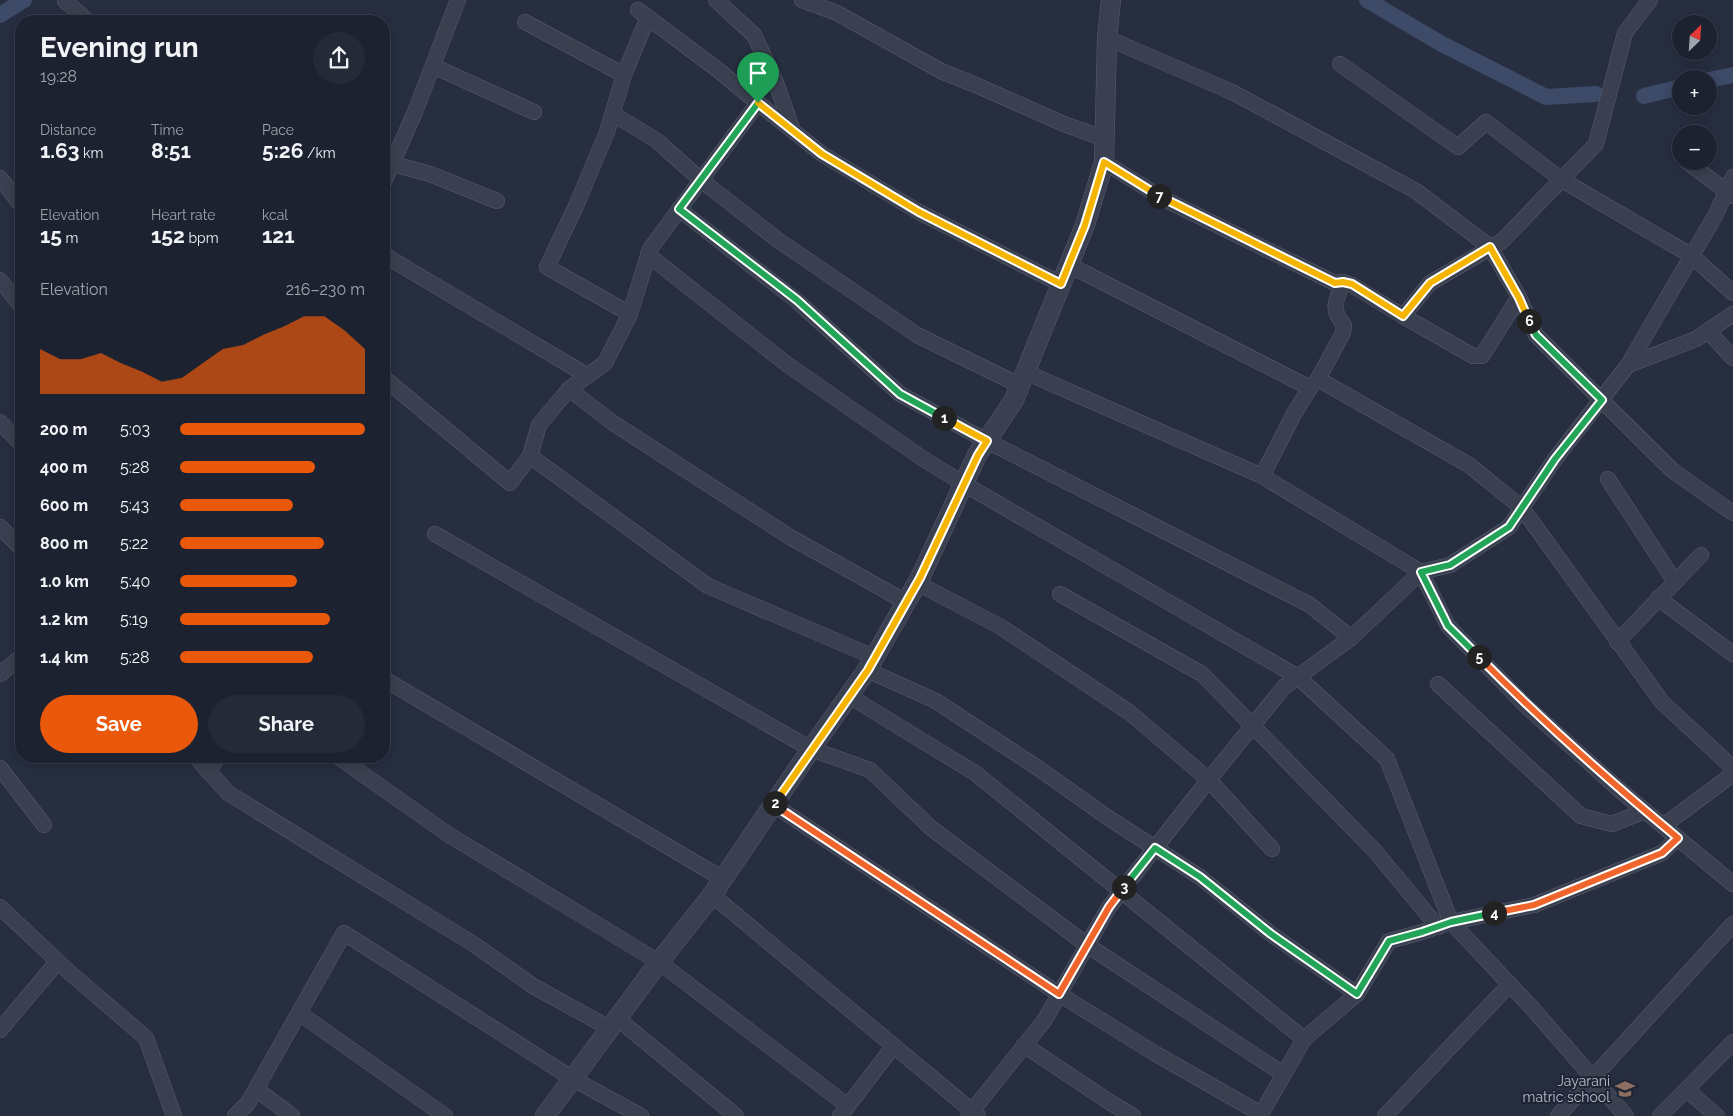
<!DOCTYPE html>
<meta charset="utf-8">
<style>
body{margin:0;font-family:Raleway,sans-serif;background:#252a38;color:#f1f3f6;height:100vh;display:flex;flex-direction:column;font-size:19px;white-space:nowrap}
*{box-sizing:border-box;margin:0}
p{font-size:16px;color:#a0a4ab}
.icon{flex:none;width:28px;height:28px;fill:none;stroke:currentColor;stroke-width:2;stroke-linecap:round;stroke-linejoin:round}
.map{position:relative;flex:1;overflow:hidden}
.details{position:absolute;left:15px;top:15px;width:375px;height:748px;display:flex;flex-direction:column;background:#1c2230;border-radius:20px;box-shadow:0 2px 12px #0003,0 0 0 1px #3a3f4c}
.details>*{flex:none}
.needle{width:32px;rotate:25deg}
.fabs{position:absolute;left:1672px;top:15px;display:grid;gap:10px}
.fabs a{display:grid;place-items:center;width:45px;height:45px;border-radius:50%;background:#1c2230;box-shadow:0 2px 12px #0003,0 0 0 1px #3a3f4c;font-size:25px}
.pin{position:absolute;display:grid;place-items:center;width:42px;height:42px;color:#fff;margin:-51px -21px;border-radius:50% 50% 50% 0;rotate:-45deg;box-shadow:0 0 5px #0007}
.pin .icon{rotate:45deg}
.km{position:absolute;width:25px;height:25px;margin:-12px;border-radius:50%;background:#222;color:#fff;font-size:14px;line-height:25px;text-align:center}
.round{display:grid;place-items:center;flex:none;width:52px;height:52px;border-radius:26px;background:#252a38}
.overview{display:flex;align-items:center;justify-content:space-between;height:85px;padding:0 25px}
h1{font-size:28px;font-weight:700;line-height:38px}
.stats{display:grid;grid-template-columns:repeat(3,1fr);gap:8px;height:85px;padding:5px 25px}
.stats div{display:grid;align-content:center}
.stats b{font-size:21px;font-weight:700}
.stats small{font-size:14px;font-weight:400}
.stats p{font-size:14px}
.chart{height:140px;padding:10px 25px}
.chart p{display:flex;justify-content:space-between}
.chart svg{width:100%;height:90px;margin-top:5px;fill:#ea580c;opacity:.7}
.primary-button{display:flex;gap:10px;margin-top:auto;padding:10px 25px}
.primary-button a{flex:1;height:58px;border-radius:30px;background:#ea580c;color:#fff;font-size:20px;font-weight:700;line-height:58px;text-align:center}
.primary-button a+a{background:#252a38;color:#f1f3f6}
ul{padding:0 25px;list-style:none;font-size:16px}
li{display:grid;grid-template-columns:80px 60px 1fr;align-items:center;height:38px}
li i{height:12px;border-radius:6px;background:#ea580c}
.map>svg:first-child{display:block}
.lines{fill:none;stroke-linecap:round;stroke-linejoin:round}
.canal{stroke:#3d4a68;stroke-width:16}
.minor-casing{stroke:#585e6d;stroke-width:16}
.tertiary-casing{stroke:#585e6d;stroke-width:20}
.minor{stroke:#3a4050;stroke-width:15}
.tertiary{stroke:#3a4050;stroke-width:19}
.split-1-casing{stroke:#fff;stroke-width:10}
.split-2-casing{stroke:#fff;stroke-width:10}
.split-3-casing{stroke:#fff;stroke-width:10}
.split-4-casing{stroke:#fff;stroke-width:10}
.split-5-casing{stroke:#fff;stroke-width:10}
.split-6-casing{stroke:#fff;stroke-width:10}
.split-7-casing{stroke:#fff;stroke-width:10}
.split-8-casing{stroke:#fff;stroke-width:10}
.split-1{stroke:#22a559;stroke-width:6}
.split-2{stroke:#f5b400;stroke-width:6}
.split-3{stroke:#f0652b;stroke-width:6}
.split-4{stroke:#22a559;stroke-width:6}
.split-5{stroke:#f0652b;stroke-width:6}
.split-6{stroke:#22a559;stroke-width:6}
.split-7{stroke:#f5b400;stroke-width:6}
.split-8{stroke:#f5b400;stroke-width:6}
.labels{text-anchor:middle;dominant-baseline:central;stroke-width:4;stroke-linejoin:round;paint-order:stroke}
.poi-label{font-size:14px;fill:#b7bcca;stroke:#1f2535;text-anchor:end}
</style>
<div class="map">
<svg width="1733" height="1116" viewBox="0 0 1733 1116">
<rect width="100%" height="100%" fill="#262e40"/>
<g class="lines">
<g class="canal">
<polyline points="1367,0 1442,44 1546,97 1596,94"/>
<polyline points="0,15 24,0"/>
<polyline points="1709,80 1733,75"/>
<polyline points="1644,96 1681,87"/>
</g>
<defs>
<g id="minor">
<polyline points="716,0 754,35 775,80 793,131"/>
<polyline points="802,0 837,13 941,71 978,86 1064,124 1105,139"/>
<polyline points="65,1 88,21"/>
<polyline points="638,10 718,70 758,103"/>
<polyline points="525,22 624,75"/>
<polyline points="1107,38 1232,92 1416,191 1490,247 1519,297 1536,335 1673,471 1733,513"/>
<polyline points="1340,64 1458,147 1486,122 1562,180 1692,256 1733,293"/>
<polyline points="433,66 534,112"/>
<polyline points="613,114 656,140 701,180 778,240 917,335 1019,385"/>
<polyline points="1686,161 1733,196"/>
<polyline points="1104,162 1164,199 1335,283 1343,282 1352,285 1403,316 1473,356 1482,356 1519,297"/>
<polyline points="393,164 430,174 497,201"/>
<polyline points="0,178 21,205"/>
<polyline points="384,182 415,112 458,0"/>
<polyline points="679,209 797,301 900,394 987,441 1310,605 1351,638"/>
<polyline points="384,255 588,376"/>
<polyline points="648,255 788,365 922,458 964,484 1298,677 1387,759 1451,922 1534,905 1662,853 1678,838"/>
<path d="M1069,265L1310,388L1318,379L1343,333L1344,325C1330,309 1336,301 1343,282"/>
<polyline points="0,280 21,306"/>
<polyline points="630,314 547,267 576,206 607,132 624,75 648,17"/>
<polyline points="1403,316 1430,283 1502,241 1596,144 1625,33 1650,0"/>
<polyline points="1708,331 1733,358"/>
<polyline points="1628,365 1696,339 1733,314"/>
<polyline points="1025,372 1262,476 1421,572 1448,626 1527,707 1621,791 1733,884"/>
<polyline points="384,378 510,483 530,456 708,586 874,657"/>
<polyline points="1318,379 1469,465 1522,508 1662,702 1733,768"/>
<polyline points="569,389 605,363 630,314 650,249 758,103 822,154 919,212 1061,284"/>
<polyline points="0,422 21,444"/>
<polyline points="530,456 539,425 569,389 613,423 790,537 906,602"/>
<polyline points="1262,476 1295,412 1310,388"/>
<polyline points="1608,479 1675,582"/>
<polyline points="0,527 21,548"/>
<polyline points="435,534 811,749 870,770 931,828 1087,945 1283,1074"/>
<polyline points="917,583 1001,627 1129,712 1209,780 1272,849"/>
<polyline points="1060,594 1202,674 1374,850 1438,927"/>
<polyline points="1658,598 1733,654"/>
<polyline points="1617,642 1701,555"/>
<polyline points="867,670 936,701 1038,768 1107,817 1200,877 1271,934 1357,994 1389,941 1422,932 1451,922 1532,1008 1626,1116"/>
<polyline points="0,674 21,657"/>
<polyline points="384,679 723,879"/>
<polyline points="1438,684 1581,816 1612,824 1645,811"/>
<polyline points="849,696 975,773 1304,1039"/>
<polyline points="195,756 228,793 475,945 533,986 611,1029"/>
<polyline points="337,756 449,835 659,962 848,1106"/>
<polyline points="0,768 44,825"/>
<polyline points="209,772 218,756"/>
<polyline points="774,805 1059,994 1156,1054 1261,1114"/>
<polyline points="1663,826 1733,774"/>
<polyline points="712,895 978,1116"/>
<polyline points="0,907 68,971 146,1038 174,1116"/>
<polyline points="299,1013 445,1116"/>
<polyline points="618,1019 736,1116"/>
<polyline points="0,1030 58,961"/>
<polyline points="1024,1045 1111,1103 1133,1116"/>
<polyline points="256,1089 292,1116"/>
<polyline points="1687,1090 1717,1116"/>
<polyline points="235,1116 248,1103 344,933 573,1079 641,1116"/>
<polyline points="840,1116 893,1047"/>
<polyline points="968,1116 1044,1021 1109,907 1199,792 1284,687 1351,638 1421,572 1450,565 1509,527 1555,459 1628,365 1715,216 1733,177"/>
<polyline points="1260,1116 1304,1039 1357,994"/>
<polyline points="1385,1116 1510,984"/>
<polyline points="1558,1116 1733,924"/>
<polyline points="1660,1116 1733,1042"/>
</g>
<polyline id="tertiary" points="545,1116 659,962 712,895 811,749 867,670 920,578 977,455 1014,400 1085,225 1104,162 1107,38 1111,0"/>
</defs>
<use href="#minor" class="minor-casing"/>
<use href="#tertiary" class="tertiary-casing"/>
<use href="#minor" class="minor"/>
<use href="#tertiary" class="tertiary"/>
</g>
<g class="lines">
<defs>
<polyline id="split-1" points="758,103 679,209 797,300 900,394 944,418"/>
<polyline id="split-2" points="775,803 868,670 920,578 978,455 987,441 944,418"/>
<polyline id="split-3" points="775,803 774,805 1059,994 1109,907 1124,887"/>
<polyline id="split-4" points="1124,887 1155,848 1200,877 1271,934 1357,994 1389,941 1422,932 1451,922 1494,913"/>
<path id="split-5" d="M1479,657C1542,721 1608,780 1678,838L1662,853L1534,905L1494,913"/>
<polyline id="split-6" points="1479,657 1448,626 1421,572 1450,565 1509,527 1555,459 1602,400 1536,335 1529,321"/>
<polyline id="split-7" points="1159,196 1335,283 1343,282 1352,284 1403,316 1430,283 1490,247 1519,298 1529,321"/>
<polyline id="split-8" points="758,103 822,154 919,212 1061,284 1085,225 1104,162 1159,196"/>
</defs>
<use href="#split-1" class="split-1-casing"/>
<use href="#split-2" class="split-2-casing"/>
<use href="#split-3" class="split-3-casing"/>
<use href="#split-4" class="split-4-casing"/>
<use href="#split-5" class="split-5-casing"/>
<use href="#split-6" class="split-6-casing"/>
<use href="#split-7" class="split-7-casing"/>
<use href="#split-8" class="split-8-casing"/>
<use href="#split-1" class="split-1"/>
<use href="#split-2" class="split-2"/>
<use href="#split-3" class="split-3"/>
<use href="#split-4" class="split-4"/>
<use href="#split-5" class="split-5"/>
<use href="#split-6" class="split-6"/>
<use href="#split-7" class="split-7"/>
<use href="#split-8" class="split-8"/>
</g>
<defs>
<symbol id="school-bare" viewBox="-9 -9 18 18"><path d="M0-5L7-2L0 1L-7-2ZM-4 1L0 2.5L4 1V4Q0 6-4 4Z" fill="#8d6e63" stroke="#1f2535" stroke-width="2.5" paint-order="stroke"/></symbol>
</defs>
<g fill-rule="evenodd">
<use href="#school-bare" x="1611" y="1075" width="28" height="28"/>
</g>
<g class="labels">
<g class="poi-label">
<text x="1610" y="1081">Jayarani<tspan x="1610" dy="16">matric school</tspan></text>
</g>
</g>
</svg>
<div class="fabs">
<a><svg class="needle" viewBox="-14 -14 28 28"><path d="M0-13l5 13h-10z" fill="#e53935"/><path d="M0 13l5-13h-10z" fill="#a0a4ab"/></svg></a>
<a>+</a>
<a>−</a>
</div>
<div class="pin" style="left:758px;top:103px;background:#1e9e55"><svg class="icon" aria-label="arrive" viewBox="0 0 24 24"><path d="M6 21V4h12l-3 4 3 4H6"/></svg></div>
<b class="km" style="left:944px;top:418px">1</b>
<b class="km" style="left:775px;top:803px">2</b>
<b class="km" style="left:1124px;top:887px">3</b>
<b class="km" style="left:1494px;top:913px">4</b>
<b class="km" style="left:1479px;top:657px">5</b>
<b class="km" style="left:1529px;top:321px">6</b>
<b class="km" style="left:1159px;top:196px">7</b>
<section class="details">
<div class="overview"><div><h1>Evening run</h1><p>19:28</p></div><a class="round"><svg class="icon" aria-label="share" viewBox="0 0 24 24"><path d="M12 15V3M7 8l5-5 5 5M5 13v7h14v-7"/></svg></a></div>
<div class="stats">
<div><p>Distance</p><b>1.63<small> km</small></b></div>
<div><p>Time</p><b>8:51</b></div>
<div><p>Pace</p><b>5:26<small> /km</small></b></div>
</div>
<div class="stats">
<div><p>Elevation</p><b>15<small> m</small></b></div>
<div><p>Heart rate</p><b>152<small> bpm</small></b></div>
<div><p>kcal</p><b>121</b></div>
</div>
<div class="chart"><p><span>Elevation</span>216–230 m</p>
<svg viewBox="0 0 160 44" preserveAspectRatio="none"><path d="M0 44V22L10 27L20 27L30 24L40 29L50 33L60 38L70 36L80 29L90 22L100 20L110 15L120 11L130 6L140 6L150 13L160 22V44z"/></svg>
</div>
<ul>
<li><b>200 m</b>5:03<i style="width:100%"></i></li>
<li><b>400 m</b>5:28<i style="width:73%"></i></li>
<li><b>600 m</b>5:43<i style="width:61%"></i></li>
<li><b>800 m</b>5:22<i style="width:78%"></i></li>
<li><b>1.0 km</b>5:40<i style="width:63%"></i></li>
<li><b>1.2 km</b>5:19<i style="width:81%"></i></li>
<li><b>1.4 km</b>5:28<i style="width:72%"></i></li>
</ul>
<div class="primary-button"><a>Save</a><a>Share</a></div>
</section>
</div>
